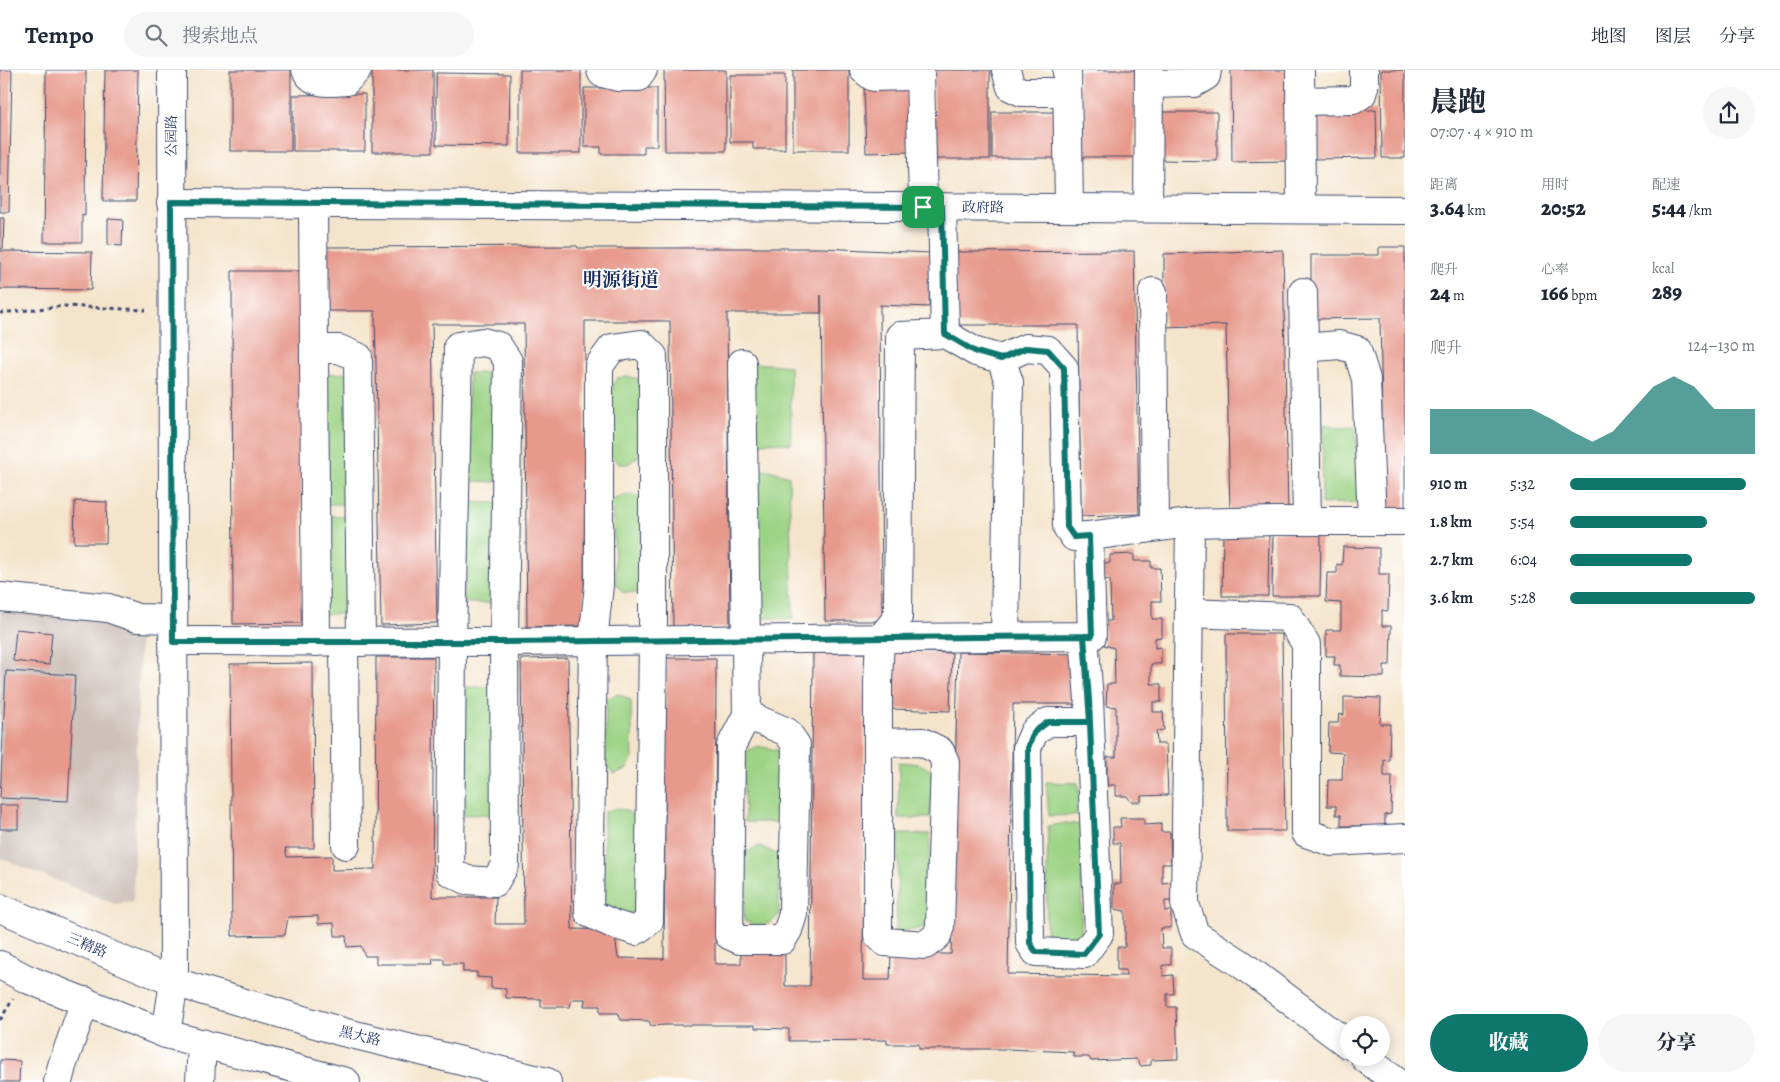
<!DOCTYPE html>
<html lang="zh">
<meta charset="utf-8">
<style>
body{margin:0;font-family:Alegreya,"Noto Serif SC",serif;background:#f6f6f7;color:#1f2937;height:100vh;display:flex;flex-direction:column;font-size:19px;white-space:nowrap}
*{box-sizing:border-box;margin:0}
p{font-size:16px;color:#747a83}
.icon{flex:none;width:28px;height:28px;fill:none;stroke:currentColor;stroke-width:2;stroke-linecap:round;stroke-linejoin:round}
.map{position:relative;flex:1;overflow:hidden}
.panel{display:flex;flex-direction:column;background:#fff;width:375px}
.panel>*{flex:none}
.tools{position:absolute;left:1340px;top:946px;display:grid;gap:10px}
.tools a{display:grid;place-items:center;width:50px;height:50px;border-radius:50%;background:#fff;box-shadow:0 2px 12px #0003;font-size:25px}
.pin{position:absolute;display:grid;place-items:center;width:42px;height:42px;color:#fff;margin:-21px;border-radius:10px;box-shadow:0 2px 8px #0006}
.round{display:grid;place-items:center;flex:none;width:52px;height:52px;border-radius:26px;background:#f6f6f7}
.head{display:flex;align-items:center;justify-content:space-between;height:85px;padding:0 25px}
h1{font-size:28px;font-weight:800;line-height:38px}
.stats{display:grid;grid-template-columns:repeat(3,1fr);gap:8px;height:85px;padding:5px 25px}
.stats div{display:grid;align-content:center}
.stats b{font-size:21px;font-weight:800}
.stats small{font-size:14px;font-weight:400}
.stats p{font-size:14px}
.chart{height:140px;padding:10px 25px}
.chart p{display:flex;justify-content:space-between}
.chart svg{width:100%;height:90px;margin-top:5px;fill:#0f766e;opacity:.7}
.cta{display:flex;gap:10px;margin-top:auto;padding:10px 25px}
.cta a{flex:1;height:58px;border-radius:30px;background:#0f766e;color:#fff;font-size:20px;font-weight:800;line-height:58px;text-align:center}
.cta a+a{background:#f6f6f7;color:#1f2937}
ul{padding:0 25px;list-style:none;font-size:16px}
li{display:grid;grid-template-columns:80px 60px 1fr;align-items:center;height:38px}
li i{height:12px;border-radius:6px;background:#0f766e}
header{display:flex;align-items:center;gap:30px;box-sizing:border-box;height:70px;padding:0 25px;background:#fff;border-bottom:1px solid #e0e1e3}
header strong{font-size:24px}
nav{display:flex;gap:28px;margin-inline-start:auto;font-size:18px}
.search{width:350px;height:45px;background:#f6f6f7;display:flex;align-items:center;gap:12px;box-sizing:border-box;padding:0 18px;border-radius:28px;color:#747a83;font-size:19px}
main{display:flex;flex:1;min-height:0}
.map>svg:first-child{display:block}
.industrial{fill:#cec1ba}
.green{fill:#9dd385;stroke:#5c8172}
.building{fill:#e79a8c}
.lines{fill:none;stroke-linecap:round;stroke-linejoin:round}
.minor-casing{stroke:#3c4a6e;stroke-width:30}
.highway-casing{stroke:#3c4a6e;stroke-width:30}
.path{stroke:#3c4a6e;stroke-width:3;stroke-dasharray:4 4;stroke-linecap:butt}
.minor{stroke:#fff;stroke-width:28}
.highway{stroke:#fff;stroke-width:28}
.route-casing{stroke:#fff;stroke-width:10}
.route{stroke:#0f766e;stroke-width:6}
.labels{text-anchor:middle;dominant-baseline:central;stroke-width:4;stroke-linejoin:round;paint-order:stroke}
.street-label{font-size:14px;fill:#1b2f5e;stroke:#fff}
.district-label{font-size:19px;font-weight:bold;fill:#1b2f5e;stroke:#fff}
</style>
<header>
<strong>Tempo</strong>
<div class="search"><svg class="icon" aria-label="search" viewBox="0 0 24 24"><circle cx="10" cy="10" r="6"/><path d="M15 15l6 6"/></svg>搜索地点</div>
<nav><a>地图</a><a>图层</a><a>分享</a></nav>
</header>
<main>
<div class="map">
<svg width="1405" height="1012" viewBox="0 0 1405 1012">
<rect width="100%" height="100%" fill="#fff"/>
<filter id="ink" filterUnits="userSpaceOnUse"><feTurbulence type="fractalNoise" baseFrequency=".02" numOctaves="2"/><feDisplacementMap in="SourceGraphic" scale="10" xChannelSelector="R" yChannelSelector="G"/><feConvolveMatrix kernelMatrix="1 2 1 2 8 2 1 2 1" color-interpolation-filters="sRGB"/></filter>
<filter id="wash" filterUnits="userSpaceOnUse"><feTurbulence type="fractalNoise" baseFrequency=".0096" numOctaves="4" result="noise"/><feDisplacementMap in="SourceGraphic" scale="20" xChannelSelector="R" yChannelSelector="G"/><feGaussianBlur stdDeviation="1.12" result="paint"/><feColorMatrix in="noise" values="0 0 0 0 0 0 0 0 0 0 0 0 0 0 0 0 0 1.4 0 .05"/><feComposite in="paint" operator="in"/></filter>
<g filter="url(#wash)">
<rect width="100%" height="100%" fill="#f4e4cb"/>
<polygon class="industrial" points="0,537 77,544 140,564 133,832 115,834 0,788"/>
<g class="green">
<polygon points="754,293 790,296 791,374 769,372 755,375"/>
<polygon points="350,303 353,434 325,434 322,304"/>
<polygon points="469,303 499,303 496,412 466,411"/>
<polygon points="627,306 642,310 639,386 628,394 619,394 610,384 612,317 617,308"/>
<polygon points="1324,354 1336,357 1355,356 1362,432 1321,434"/>
<polygon points="769,400 789,406 793,549 755,548 753,401"/>
<polygon points="629,424 640,427 647,512 638,523 622,522 616,513 612,430"/>
<polygon points="466,432 497,433 494,533 463,533"/>
<polygon points="324,446 352,446 351,544 323,544"/>
<polygon points="463,617 493,617 495,744 464,745"/>
<polygon points="618,624 631,630 633,688 627,699 614,704 605,695 606,629"/>
<polygon points="758,676 781,681 782,752 745,752 743,682"/>
<path d="M899,692C913,693 923,693 933,703L930,748H898Z"/>
<polygon points="1046,712 1078,713 1082,745 1049,746"/>
<polygon points="613,739 626,740 639,751 637,839 626,848 604,839 604,742"/>
<polygon points="1066,753 1082,755 1081,866 1071,869 1046,868 1048,756"/>
<polygon points="899,764 930,764 930,854 919,859 896,862"/>
<path d="M759,776L779,785V845C765,858 761,857 744,851L745,783Z"/>
</g>
<g id="blocks">
<g class="building">
<polygon points="0,0 12,0 9,142 0,142"/>
<polygon points="46,0 86,0 85,146 82,145 82,172 44,172"/>
<polygon points="105,0 138,0 136,131 103,131"/>
<rect x="230" y="0" width="61" height="81"/>
<rect x="372" y="0" width="61" height="82"/>
<rect x="520" y="0" width="61" height="83"/>
<polygon points="664,0 726,0 726,81 665,81"/>
<rect x="793" y="0" width="56" height="80"/>
<rect x="934" y="0" width="56" height="89"/>
<rect x="1079" y="0" width="56" height="87"/>
<polygon points="1231,0 1286,0 1287,91 1232,92"/>
<polygon points="1381,0 1405,0 1405,88 1382,88"/>
<polygon points="436,3 510,4 509,76 436,75"/>
<polygon points="730,5 785,5 785,79 753,79 753,72 730,72"/>
<polygon points="907,16 908,82 866,83 864,17"/>
<polygon points="584,18 657,18 657,76 644,76 644,84 601,84 601,77 584,77"/>
<polygon points="365,24 365,81 293,81 293,25"/>
<polygon points="1376,40 1377,88 1312,89 1311,41"/>
<rect x="992" y="42" width="68" height="46"/>
<polygon points="1159,42 1217,42 1217,91 1158,90"/>
<polygon points="0,148 4,148 3,179 0,179"/>
<polygon points="108,149 123,150 122,176 108,175"/>
<polygon points="577,176 578,178 822,178 930,183 929,237 880,235 882,551 825,551 821,225 821,243 727,243 730,558 673,559 670,251 585,251 584,556 527,557 524,254 432,254 437,553 381,555 375,241 326,241 326,177"/>
<polygon points="1379,177 1405,177 1405,440 1384,440 1380,248 1311,249 1311,185 1379,185"/>
<polygon points="1283,180 1288,443 1230,444 1226,255 1164,257 1164,184"/>
<polygon points="0,181 92,182 91,220 0,219"/>
<polygon points="1134,181 1139,444 1081,446 1078,255 957,255 954,182"/>
<polygon points="232,201 301,201 302,553 233,554"/>
<polygon points="75,431 107,432 106,473 74,473"/>
<polygon points="1273,462 1321,463 1320,526 1272,526"/>
<polygon points="1223,464 1269,465 1268,526 1222,526"/>
<polygon points="1343,477 1379,478 1379,504 1389,504 1388,541 1382,540 1382,556 1391,556 1390,595 1384,595 1384,607 1340,606 1340,595 1334,595 1335,586 1326,586 1326,560 1341,560 1341,533 1326,532 1327,503 1337,503 1337,494 1342,495"/>
<polygon points="1134,484 1134,491 1151,491 1151,498 1160,498 1161,531 1152,531 1152,549 1162,549 1162,567 1155,568 1155,578 1161,577 1161,594 1151,594 1151,614 1161,614 1161,632 1153,632 1153,642 1163,642 1164,660 1156,661 1157,674 1166,674 1168,725 1141,726 1141,732 1131,732 1127,726 1116,726 1116,715 1107,715 1107,687 1116,687 1116,637 1106,636 1107,614 1115,614 1114,578 1104,575 1104,551 1111,551 1110,510 1103,509 1103,493 1110,493 1110,485"/>
<polygon points="16,559 52,563 49,595 13,591"/>
<polygon points="1226,564 1282,564 1285,761 1227,761"/>
<polygon points="891,581 952,583 950,641 890,639"/>
<polygon points="958,582 1078,584 1077,634 1013,634 1008,904 1126,906 1126,900 1117,900 1117,877 1125,877 1125,841 1114,839 1114,814 1121,814 1120,773 1113,773 1113,757 1121,757 1120,748 1144,748 1144,755 1161,754 1161,762 1170,762 1171,794 1162,794 1162,813 1172,812 1172,831 1165,831 1165,841 1171,841 1171,858 1161,858 1162,878 1171,878 1171,895 1163,895 1163,906 1173,905 1174,924 1167,924 1167,937 1176,937 1178,989 1151,990 1151,995 1141,996 1137,989 1091,991 1089,987 1074,987 1073,982 1007,979 919,979 919,974 887,974 887,970 789,971 789,959 755,958 755,955 664,955 651,956 649,951 621,950 618,943 600,943 600,936 584,936 585,929 572,929 570,937 541,937 541,929 506,928 506,919 491,918 491,908 477,907 477,902 463,902 463,894 444,894 444,889 432,889 433,894 376,894 376,886 365,886 361,876 347,877 346,866 335,866 334,853 318,854 318,846 288,847 285,865 232,866 230,594 313,593 314,778 285,778 287,787 332,786 332,800 375,799 376,587 434,587 432,827 496,827 495,854 524,854 521,589 568,588 572,859 614,860 618,888 664,889 666,588 716,588 715,894 741,894 741,882 785,883 785,916 810,916 813,583 865,583 863,910 890,910 891,884 951,884"/>
<polygon points="6,601 75,605 68,731 0,728"/>
<polygon points="1344,627 1381,628 1380,654 1390,654 1389,691 1384,690 1384,706 1392,706 1391,744 1385,745 1385,756 1341,756 1341,745 1336,745 1336,736 1327,736 1328,710 1342,710 1343,683 1328,682 1329,653 1338,653 1339,644 1344,645"/>
<rect x="0" y="735" width="18" height="24"/>
<polygon points="0,990 20,991 19,1012 0,1012"/>
</g>
</g>
</g>
<g filter="url(#ink)">
<use href="#blocks" fill-opacity="0" stroke="#3c4a6e" stroke-width="1"/>
<g class="lines">
<defs>
<g id="minor">
<path d="M306,0C314,16 331,12 346,11L357,0"/>
<polyline points="601,0 602,3 618,7 638,7 643,0"/>
<polyline points="864,0 873,7 908,6 918,0"/>
<polyline points="920,0 923,137"/>
<polyline points="1006,0 1011,17 1022,22 1067,22"/>
<polyline points="1067,0 1069,138"/>
<polyline points="1300,0 1301,139"/>
<polyline points="1149,14 1194,13 1206,6 1207,0"/>
<polyline points="1300,31 1353,30 1362,24 1364,17 1364,0"/>
<polyline points="171,133 1405,140"/>
<polyline points="313,133 316,572"/>
<polyline points="1148,138 1149,0"/>
<polyline points="1153,222 1155,457"/>
<polyline points="1303,222 1307,451"/>
<polyline points="945,264 976,282 1001,289 1009,312 1005,567"/>
<polygon points="483,272 498,276 508,291 504,572 505,795 495,812 467,810 450,802 452,572 458,276"/>
<polygon points="641,274 653,286 653,571 649,851 635,861 613,854 589,843 593,571 599,515 599,296 612,278"/>
<polyline points="1304,278 1339,275 1357,280 1366,309 1372,451"/>
<polyline points="314,279 339,279 358,287 361,572"/>
<polyline points="1001,289 1026,278 1048,280 1064,298 1067,457 1074,467 1089,466"/>
<polyline points="742,293 747,645 731,676 729,865 740,870 782,870 788,860 793,844 796,675 787,662 747,645"/>
<polyline points="1190,453 1185,834 1195,864 1240,893 1349,975"/>
<polyline points="0,527 108,538 137,548 173,549"/>
<polyline points="1189,543 1289,547 1306,574 1306,763 1332,772 1405,768"/>
<polyline points="1084,566 1089,630 1099,864 1084,884 1036,882 1030,873 1027,678 1034,662 1048,652 1090,652"/>
<polyline points="173,571 504,572 1092,566 1089,466 1190,453 1275,451 1405,451"/>
<polyline points="344,572 346,775"/>
<polyline points="878,673 922,672 940,681 945,692 940,856 937,866 925,875 885,872 878,865 878,611 880,569 898,547 900,266 945,264 942,137"/>
<polyline points="166,964 174,912 172,0"/>
<polyline points="1365,988 1397,1012"/>
<polyline points="58,1012 62,996 85,931"/>
<polyline points="200,1012 202,973"/>
</g>
<g id="highway">
<polyline points="0,838 174,912 343,962 547,1012"/>
<polyline points="0,895 27,909 166,964 346,1012"/>
</g>
</defs>
<use href="#minor" class="minor-casing"/>
<use href="#highway" class="highway-casing"/>
<g class="path">
<polyline points="0,243 64,236 146,240"/>
<polyline points="0,950 13,929"/>
</g>
<use href="#minor" class="minor"/>
<use href="#highway" class="highway"/>
</g>
</g>
<g class="lines" filter="url(#ink)">
<defs>
<polyline id="route" points="923,137 171,132 173,572 504,572 1084,566 1089,630 1099,864 1084,884 1036,882 1030,873 1028,678 1034,662 1048,652 1090,652 1084,566 1092,566 1089,466 1074,467 1067,457 1064,298 1048,280 1026,278 1001,289 976,282 945,264 942,137 923,137"/>
</defs>
<use href="#route" class="route-casing"/>
<use href="#route" class="route"/>
</g>
<g class="labels">
<g class="street-label">
<text transform="translate(171 66) rotate(-90)">公园路</text>
<text x="983" y="137">政府路</text>
<text transform="translate(87 875) rotate(23)">三精路</text>
<text transform="translate(360 966) rotate(14)">黑大路</text>
</g>
<g class="district-label">
<text x="621" y="210">明源街道</text>
</g>
</g>
</svg>
<div class="tools">
<a><svg class="icon" aria-label="locate" viewBox="0 0 24 24"><circle cx="12" cy="12" r="6"/><path d="M12 2v4M12 18v4M2 12h4M18 12h4"/></svg></a>
</div>
<div class="pin" style="left:923px;top:137px;background:#1e9e55"><svg class="icon" aria-label="arrive" viewBox="0 0 24 24"><path d="M6 21V4h12l-3 4 3 4H6"/></svg></div>
</div>
<section class="panel">
<div class="head"><div><h1>晨跑</h1><p>07:07 · 4 × 910 m</p></div><a class="round"><svg class="icon" aria-label="share" viewBox="0 0 24 24"><path d="M12 15V3M7 8l5-5 5 5M5 13v7h14v-7"/></svg></a></div>
<div class="stats">
<div><p>距离</p><b>3.64<small> km</small></b></div>
<div><p>用时</p><b>20:52</b></div>
<div><p>配速</p><b>5:44<small> /km</small></b></div>
</div>
<div class="stats">
<div><p>爬升</p><b>24<small> m</small></b></div>
<div><p>心率</p><b>166<small> bpm</small></b></div>
<div><p>kcal</p><b>289</b></div>
</div>
<div class="chart"><p><span>爬升</span>124–130 m</p>
<svg viewBox="0 0 160 44" preserveAspectRatio="none"><path d="M0 44V22L10 22L20 22L30 22L40 22L50 22L60 27L70 33L80 38L90 33L100 22L110 11L120 6L130 11L140 22L150 22L160 22V44z"/></svg>
</div>
<ul>
<li><b>910 m</b>5:32<i style="width:95%"></i></li>
<li><b>1.8 km</b>5:54<i style="width:74%"></i></li>
<li><b>2.7 km</b>6:04<i style="width:66%"></i></li>
<li><b>3.6 km</b>5:28<i style="width:100%"></i></li>
</ul>
<div class="cta"><a>收藏</a><a>分享</a></div>
</section>
</main>
